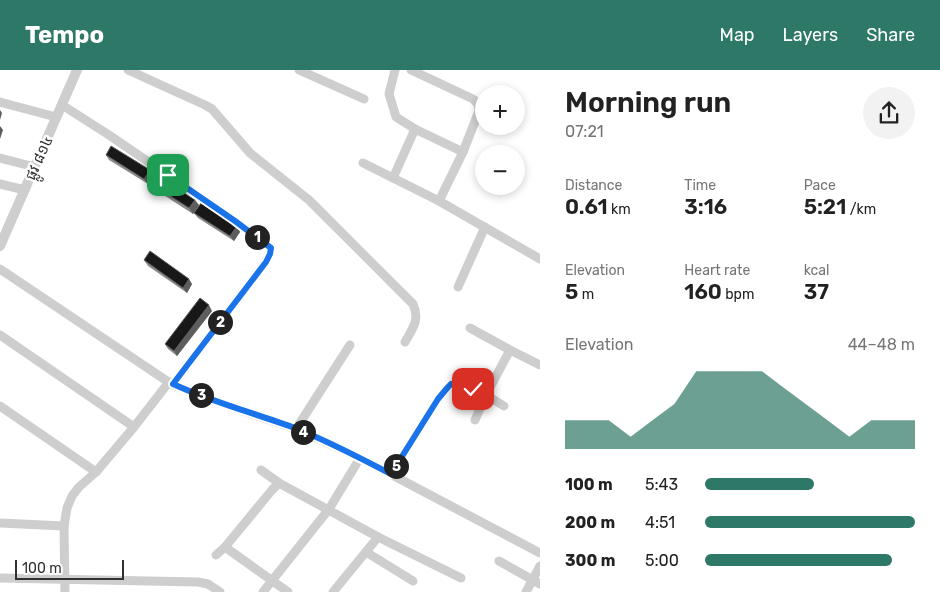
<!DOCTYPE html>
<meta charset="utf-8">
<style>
body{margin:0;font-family:Rubik,"Noto Sans Khmer",sans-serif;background:#f2f2f2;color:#222;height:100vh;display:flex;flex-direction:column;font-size:19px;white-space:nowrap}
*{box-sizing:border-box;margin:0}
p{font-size:16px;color:#767676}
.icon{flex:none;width:28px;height:28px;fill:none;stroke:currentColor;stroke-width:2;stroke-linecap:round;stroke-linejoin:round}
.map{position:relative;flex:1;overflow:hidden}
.side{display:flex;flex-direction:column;background:#fff;width:400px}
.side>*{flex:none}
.fabs{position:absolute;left:475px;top:15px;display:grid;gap:10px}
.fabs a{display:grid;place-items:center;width:50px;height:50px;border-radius:50%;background:#fff;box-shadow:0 2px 8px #0003;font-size:25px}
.scale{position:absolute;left:15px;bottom:12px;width:109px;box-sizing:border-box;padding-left:5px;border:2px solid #313131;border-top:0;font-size:14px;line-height:18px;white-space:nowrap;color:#313131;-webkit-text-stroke:4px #fff;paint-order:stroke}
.pin{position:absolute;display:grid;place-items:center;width:42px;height:42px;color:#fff;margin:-21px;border-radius:10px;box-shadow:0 2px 8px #0006}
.km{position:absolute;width:25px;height:25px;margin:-12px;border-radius:50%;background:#222;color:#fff;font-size:14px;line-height:25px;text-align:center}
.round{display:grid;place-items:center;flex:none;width:52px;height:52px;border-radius:26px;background:#f2f2f2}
.head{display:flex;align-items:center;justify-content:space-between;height:85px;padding:0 25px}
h1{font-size:28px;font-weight:600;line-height:38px}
.figures{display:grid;grid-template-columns:repeat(3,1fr);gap:8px;height:85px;padding:5px 25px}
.figures div{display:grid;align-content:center}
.figures b{font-size:21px;font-weight:600}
.figures small{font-size:14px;font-weight:400}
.figures p{font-size:14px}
.chart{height:140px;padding:10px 25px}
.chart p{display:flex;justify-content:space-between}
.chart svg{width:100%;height:90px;margin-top:5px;fill:#2d7866;opacity:.7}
ul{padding:0 25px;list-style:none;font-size:16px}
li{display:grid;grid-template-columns:80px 60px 1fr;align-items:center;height:38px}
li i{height:12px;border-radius:6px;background:#2d7866}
header{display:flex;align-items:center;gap:30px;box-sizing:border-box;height:70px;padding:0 25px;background:#2d7866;color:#fff}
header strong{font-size:24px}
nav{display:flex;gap:28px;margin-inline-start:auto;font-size:18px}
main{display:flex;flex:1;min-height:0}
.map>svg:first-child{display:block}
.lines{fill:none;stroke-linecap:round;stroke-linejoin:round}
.minor{stroke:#cecece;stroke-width:9}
.tertiary{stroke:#cecece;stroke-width:10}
.wall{fill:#8c8c8c}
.shaded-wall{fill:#5d5d5d}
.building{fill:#181818;stroke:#5d5d5d}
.route-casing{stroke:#fff;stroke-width:10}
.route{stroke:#1a73e8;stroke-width:6}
.labels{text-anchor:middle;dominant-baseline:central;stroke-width:5;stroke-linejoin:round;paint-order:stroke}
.street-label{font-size:15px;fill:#313131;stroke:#fff}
</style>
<header>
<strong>Tempo</strong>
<nav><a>Map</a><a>Layers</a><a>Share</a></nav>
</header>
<main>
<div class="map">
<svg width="540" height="522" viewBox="0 0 540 522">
<rect width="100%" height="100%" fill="#fff"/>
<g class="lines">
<g class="minor">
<path d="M128,0L205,35L212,39L250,83L309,130L413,234C420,250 413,258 405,272"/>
<polyline points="299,0 364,29"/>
<polyline points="411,0 473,29 478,34 479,41 463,82 439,131"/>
<polyline points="0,32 56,47"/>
<polyline points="62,35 109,65 235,151 271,178 270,184 266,191 173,315"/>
<polyline points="415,59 463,82"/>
<polyline points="0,88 35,97"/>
<polyline points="363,93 439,131 540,189"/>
<polyline points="393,108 415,59 396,47 389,24 395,0"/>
<polyline points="0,114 25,120"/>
<polyline points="0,199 173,315 246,342 296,359 360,388 540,483"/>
<polyline points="458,217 485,157"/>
<polyline points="470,258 510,280 486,325 475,350"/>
<polyline points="0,265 134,357"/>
<polyline points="510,280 540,295"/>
<polyline points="0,336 96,402"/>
<polyline points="296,359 350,275"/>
<polyline points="261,400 279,413 378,467 461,508"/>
<polyline points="391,404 438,329 451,314 457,313 473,319 486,325 504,336"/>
<polyline points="0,453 64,456"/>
<polyline points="225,477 288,522"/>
<polyline points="366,482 413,511"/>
<polyline points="216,485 225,477 272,420 279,413"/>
<polyline points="499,491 540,514"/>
<polyline points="0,508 198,512 208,514 220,522"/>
<polyline points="65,522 64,456 67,438 72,426 79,417 96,402 134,357 169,312"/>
<polyline points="263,522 329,439 360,388"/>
<polyline points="333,522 378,467"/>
<polyline points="526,522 540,496"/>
</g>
<polyline class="tertiary" points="0,176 77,0"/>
</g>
<g class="wall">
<polygon points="106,85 153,106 148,114 109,90"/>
<polygon points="152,114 199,135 193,144 156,120"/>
<polygon points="194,143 237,156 240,162 234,171 198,148"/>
<polygon points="144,190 192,214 187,223 148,196"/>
<polygon points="212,241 177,286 168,279 165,274"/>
</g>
<g class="shaded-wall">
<polygon points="0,40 2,43 0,50"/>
<polygon points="0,56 3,60 0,69"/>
<polygon points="150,100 153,106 148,114 144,109"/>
<polygon points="195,130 199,135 193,144 189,138"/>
<polygon points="237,156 240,162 234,171 230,166"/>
<polygon points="189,209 192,214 187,223 183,218"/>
<polygon points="209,235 212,241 177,286 174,281"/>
</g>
<g class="building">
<polygon points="111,76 150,100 144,109 106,85"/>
<polygon points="158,106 195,130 189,138 152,114"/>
<polygon points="201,133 237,156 230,166 194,143"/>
<polygon points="150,181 189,209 183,218 144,190"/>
<polygon points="200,228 209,235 174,281 165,274"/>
</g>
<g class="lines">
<defs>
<path id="route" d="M168,105L235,151L271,178L270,184L266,192L173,314C212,332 254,343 295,358C328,371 360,388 391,404L438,329L448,317L451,314L457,313L473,319"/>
</defs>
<use href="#route" class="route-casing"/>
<use href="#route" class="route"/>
</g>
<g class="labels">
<g class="street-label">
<text transform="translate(39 88) rotate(-66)">ផ្លូវ ៨១៤</text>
</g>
</g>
</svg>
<div class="fabs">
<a>+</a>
<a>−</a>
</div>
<div class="scale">100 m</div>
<div class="pin" style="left:168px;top:105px;background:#1e9e55"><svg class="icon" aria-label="arrive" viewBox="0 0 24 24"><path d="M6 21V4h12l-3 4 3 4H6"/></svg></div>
<div class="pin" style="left:473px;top:319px;background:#d93025"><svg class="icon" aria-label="check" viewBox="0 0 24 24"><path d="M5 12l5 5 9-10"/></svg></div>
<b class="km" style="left:257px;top:167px">1</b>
<b class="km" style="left:220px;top:252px">2</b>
<b class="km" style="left:201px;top:325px">3</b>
<b class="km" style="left:303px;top:362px">4</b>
<b class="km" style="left:396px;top:396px">5</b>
</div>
<section class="side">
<div class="head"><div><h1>Morning run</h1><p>07:21</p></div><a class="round"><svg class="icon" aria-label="share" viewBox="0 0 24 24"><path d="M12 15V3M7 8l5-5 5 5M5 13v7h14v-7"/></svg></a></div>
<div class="figures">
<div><p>Distance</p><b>0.61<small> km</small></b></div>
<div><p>Time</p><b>3:16</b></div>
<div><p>Pace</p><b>5:21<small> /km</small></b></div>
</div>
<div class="figures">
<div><p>Elevation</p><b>5<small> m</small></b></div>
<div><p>Heart rate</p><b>160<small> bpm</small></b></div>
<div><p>kcal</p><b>37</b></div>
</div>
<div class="chart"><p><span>Elevation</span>44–48 m</p>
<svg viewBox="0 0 160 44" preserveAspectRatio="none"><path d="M0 44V30L10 30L20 30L30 38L40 30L50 22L60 6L70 6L80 6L90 6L100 14L110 22L120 30L130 38L140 30L150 30L160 30V44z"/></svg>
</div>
<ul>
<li><b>100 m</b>5:43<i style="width:52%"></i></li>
<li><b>200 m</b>4:51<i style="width:100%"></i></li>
<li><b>300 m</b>5:00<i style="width:89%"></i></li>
</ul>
</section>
</main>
